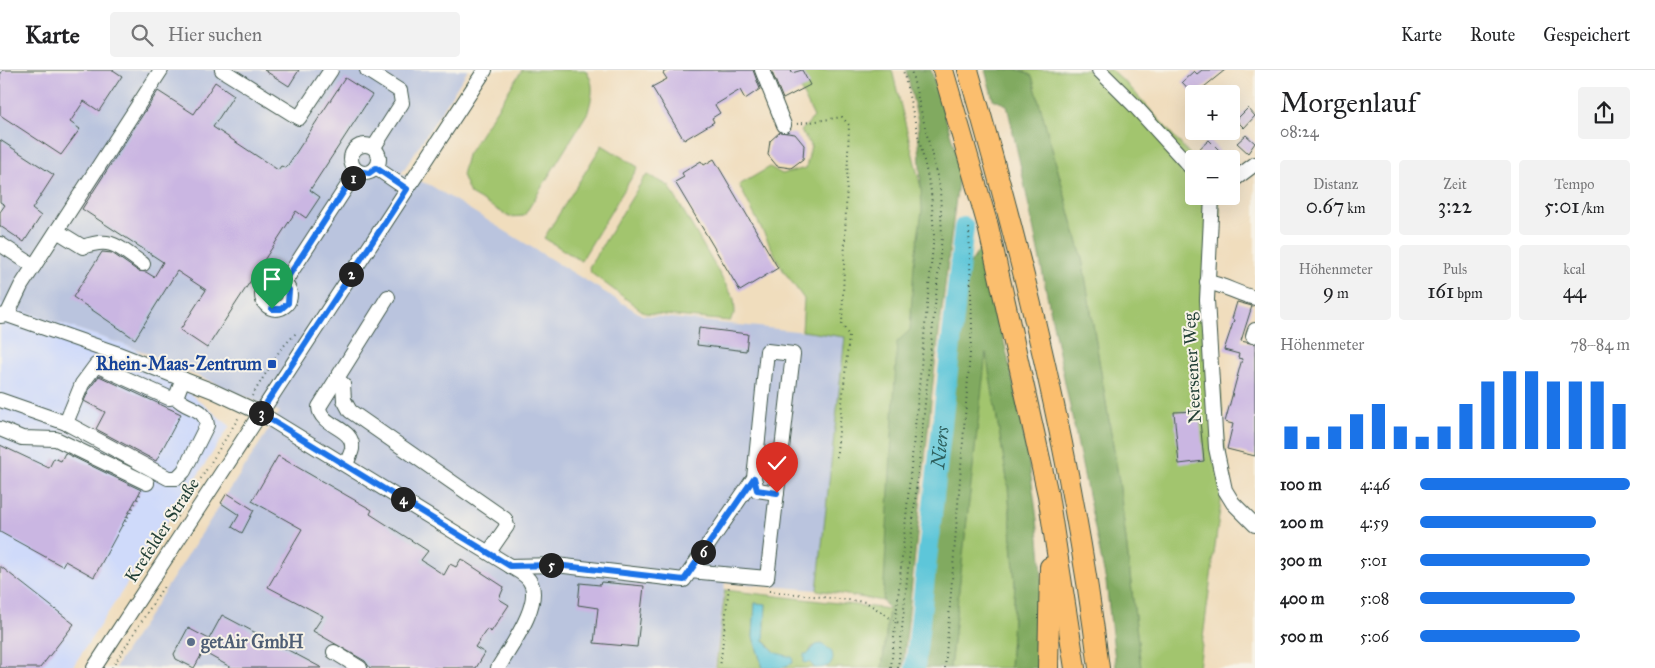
<!DOCTYPE html>
<html lang="de">
<meta charset="utf-8">
<style>
body{margin:0;font-family:"IM FELL Great Primer",serif;background:#f2f2f2;color:#202124;height:100vh;display:flex;flex-direction:column;font-size:19px;white-space:nowrap}
*{box-sizing:border-box;margin:0}
p{font-size:16px;color:#757577}
.icon{flex:none;width:28px;height:28px;fill:none;stroke:currentColor;stroke-width:2;stroke-linecap:round;stroke-linejoin:round}
.map{position:relative;flex:1;overflow:hidden}
.details{display:flex;flex-direction:column;background:#fff;width:400px}
.details>*{flex:none}
.fabs{position:absolute;left:1185px;top:15px;display:grid;gap:10px}
.fabs a{display:grid;place-items:center;width:55px;height:55px;border-radius:5px;background:#fff;box-shadow:0 5px 20px #0002;font-size:25px}
.pin{position:absolute;display:grid;place-items:center;width:42px;height:42px;color:#fff;margin:-51px -21px;border-radius:50% 50% 50% 0;rotate:-45deg;box-shadow:0 0 5px #0007}
.pin .icon{rotate:45deg}
.km{position:absolute;width:25px;height:25px;margin:-12px;border-radius:50%;background:#222;color:#fff;font-size:14px;line-height:25px;text-align:center}
.round{display:grid;place-items:center;flex:none;width:52px;height:52px;border-radius:5px;background:#f2f2f2}
.headline{display:flex;align-items:center;justify-content:space-between;height:85px;padding:0 25px}
h1{font-size:28px;font-weight:600;line-height:38px}
.metrics{display:grid;grid-template-columns:repeat(3,1fr);gap:8px;height:85px;padding:5px 25px}
.metrics div{display:grid;align-content:center;border-radius:5px;background:#f2f2f2;text-align:center}
.metrics b{font-size:21px;font-weight:600}
.metrics small{font-size:14px;font-weight:400}
.metrics p{font-size:14px}
.chart{height:140px;padding:10px 25px}
.chart p{display:flex;justify-content:space-between}
.chart svg{width:100%;height:90px;margin-top:5px;stroke:#1a73e8;stroke-width:6}
ul{padding:0 25px;list-style:none;font-size:16px}
li{display:grid;grid-template-columns:80px 60px 1fr;align-items:center;height:38px}
li i{height:12px;border-radius:6px;background:#1a73e8}
header{display:flex;align-items:center;gap:30px;box-sizing:border-box;height:70px;padding:0 25px;background:#fff;border-bottom:1px solid #e0e0e0}
header strong{font-size:24px}
nav{display:flex;gap:28px;margin-inline-start:auto;font-size:18px}
.search{width:350px;height:45px;background:#f2f2f2;display:flex;align-items:center;gap:12px;box-sizing:border-box;padding:0 18px;border-radius:5px;color:#757577;font-size:19px}
main{display:flex;flex:1;min-height:0}
.map>svg:first-child{display:block}
.built{fill:#cfdafa}
.industrial{fill:#bac4de}
.green{fill:#a2c56e;stroke:#608151}
.forest{fill:#81aa61;stroke:#50744a}
.water{fill:#5dc6d9;stroke:#3e8286}
.lines{fill:none;stroke-linecap:round;stroke-linejoin:round}
.river{stroke:#5dc6d9;stroke-width:20}
.building{fill:#cab6e2}
.minor-casing{stroke:#3e5549;stroke-width:16}
.highway-casing{stroke:#3e5549;stroke-width:22}
.path{stroke:#3e5549;stroke-width:2;stroke-dasharray:1 4;stroke-linecap:butt}
.minor{stroke:#fff;stroke-width:14}
.highway{stroke:#fbbe6e;stroke-width:20}
.route-casing{stroke:#fff;stroke-width:10}
.route{stroke:#1a73e8;stroke-width:6}
.transit-dot{fill:#1a4fb4;stroke:#f7f3e8;stroke-width:2}
.service-dot{fill:#5c6f8a;stroke:#f7f3e8;stroke-width:2}
.labels{text-anchor:middle;dominant-baseline:central;stroke-width:4;stroke-linejoin:round;paint-order:stroke}
.transit-label{font-size:18px;font-weight:bold;fill:#164399;stroke:#f7f3e8;text-anchor:end}
.street-label{font-size:18px;fill:#1f3d34;stroke:#f7f3e8}
.service-label{font-size:18px;font-weight:bold;fill:#4e5e75;stroke:#f7f3e8;text-anchor:start}
.water-label{font-size:19px;font-style:italic;fill:#2e5f5d;stroke:#f7f3e8}
</style>
<header>
<strong>Karte</strong>
<div class="search"><svg class="icon" aria-label="search" viewBox="0 0 24 24"><circle cx="10" cy="10" r="6"/><path d="M15 15l6 6"/></svg>Hier suchen</div>
<nav><a>Karte</a><a>Route</a><a>Gespeichert</a></nav>
</header>
<main>
<div class="map">
<svg width="1255" height="598" viewBox="0 0 1255 598">
<rect width="100%" height="100%" fill="#f7f3e8"/>
<filter id="ink" filterUnits="userSpaceOnUse"><feTurbulence type="fractalNoise" baseFrequency=".02" numOctaves="2"/><feDisplacementMap in="SourceGraphic" scale="10" xChannelSelector="R" yChannelSelector="G"/><feConvolveMatrix kernelMatrix="1 2 1 2 8 2 1 2 1" color-interpolation-filters="sRGB"/></filter>
<filter id="wash" filterUnits="userSpaceOnUse"><feTurbulence type="fractalNoise" baseFrequency=".0096" numOctaves="4" result="noise"/><feDisplacementMap in="SourceGraphic" scale="20" xChannelSelector="R" yChannelSelector="G"/><feGaussianBlur stdDeviation="1.12" result="paint"/><feColorMatrix in="noise" values="0 0 0 0 0 0 0 0 0 0 0 0 0 0 0 0 0 1.4 0 .05"/><feComposite in="paint" operator="in"/></filter>
<g filter="url(#wash)">
<rect width="100%" height="100%" fill="#f0ddbd"/>
<polygon class="built" points="0,233 134,278 230,356 72,598 0,598"/>
<polygon class="industrial" points="0,0 468,0 401,104 430,115 642,245 845,266 817,520 725,512 715,598 115,598 280,342 134,278 0,233"/>
<g class="green">
<path d="M522,0H585C596,13 592,27 588,42L524,146L510,147L470,124L462,105L467,85Z"/>
<polygon points="791,0 892,0 929,150 883,531 817,520 845,267 802,261 804,229 783,200 739,115 770,97 782,104 806,98 811,76 801,61 814,47"/>
<polygon points="1021,0 1111,0 1130,17 1194,89 1194,126 1217,126 1221,144 1214,231 1226,393 1199,598 1141,598 1119,411 1082,188 1032,6"/>
<polygon points="602,75 638,97 581,191 544,168"/>
<polygon points="648,105 669,116 734,229 735,242 730,251 645,243 591,203 589,197 644,108"/>
<polygon points="986,280 1008,415 1015,514 1010,598 950,598"/>
<path d="M725,520L889,539L882,598H827L821,574L812,577C807,585 807,592 815,598H781L783,596L776,583L764,570L766,534L755,533L753,567L763,598H716Z"/>
</g>
<g class="forest">
<polygon points="906,0 931,0 960,96 934,303 903,598 882,598 889,539 883,531 897,272 910,260 914,194 922,141 918,51"/>
<polygon points="985,0 1021,0 1032,6 1082,188 1119,411 1141,598 1116,598 1106,512 1021,98 1007,35 993,29"/>
<path d="M982,175C1008,292 1041,413 1043,534C1043,555 1041,577 1040,598H1010L1015,514L1008,415L986,283L950,598H922L954,287L968,197Z"/>
</g>
<g class="water">
<polygon points="755,533 766,534 764,571 776,583 792,587 793,593 781,598 763,598 753,567"/>
<path d="M821,574L831,580C837,594 828,598 815,598L809,592L804,593V584H808L816,575Z"/>
</g>
<g class="lines">
<path class="river" id="s1" d="M915,598L964,157"/>
</g>
<g id="blocks">
<g class="building">
<polygon points="3,0 113,0 122,6 99,41 84,31 70,52 80,59 61,85 0,45 0,5"/>
<polygon points="264,0 299,0 289,16"/>
<polygon points="668,0 753,0 760,19 745,29 740,20 715,35 720,43 712,48 714,52 684,70 652,17 667,9 663,3"/>
<polygon points="771,0 791,0 792,3 802,0 810,15 783,29"/>
<polygon points="1202,0 1225,0 1194,25 1182,12 1194,1 1197,4"/>
<polygon points="345,8 372,25 310,120 320,127 306,148 296,141 207,278 180,260 206,220 177,201 135,269 73,227 102,182 112,183 138,201 146,202 154,207 163,192 82,139 158,21 194,44 215,12 234,25 213,57 278,100 281,96 286,98"/>
<polygon points="1248,38 1255,46 1244,58 1236,50"/>
<polygon points="780,62 795,64 804,75 803,89 791,98 777,96 768,85 770,71"/>
<polygon points="1246,65 1255,73 1248,83 1237,73"/>
<polygon points="0,70 54,105 32,139 41,146 24,172 0,156 0,142 5,135 0,132"/>
<polygon points="1209,70 1220,81 1216,89 1206,89 1198,80"/>
<polygon points="714,89 778,198 740,221 675,112 684,107 682,103 701,91 704,95"/>
<polygon points="1237,232 1252,236 1241,271 1255,274 1255,386 1227,379 1233,354 1225,352 1242,289 1238,288 1239,284 1224,280 1234,250 1232,249"/>
<polygon points="699,258 748,264 746,281 697,275"/>
<polygon points="99,306 181,344 156,391 96,359 105,342 84,331 90,318"/>
<polygon points="1199,341 1204,391 1179,394 1174,342"/>
<polygon points="0,375 49,398 54,388 61,391 65,383 141,420 94,507 65,491 62,496 0,462"/>
<polygon points="278,386 372,440 370,444 428,481 421,490 444,505 450,494 456,497 461,489 504,517 499,529 509,535 491,562 487,559 475,577 485,583 476,598 370,598 365,591 313,561 323,546 268,517 302,459 252,431"/>
<polygon points="227,423 254,440 242,463 232,457 239,445 221,433"/>
<polygon points="0,496 74,554 40,598 0,598"/>
<polygon points="601,512 644,516 637,577 594,573 598,538 578,535 580,513 600,515"/>
<polygon points="222,545 322,598 232,598 203,582 194,598 176,589 174,584 188,558 209,569"/>
</g>
</g>
</g>
<g filter="url(#ink)">
<use href="#blocks" fill-opacity="0" stroke="#3e5549" stroke-width="1"/>
<g class="lines">
<defs>
<g id="minor">
<polyline points="222,0 299,48 331,0"/>
<polyline points="367,0 400,21 402,33 374,77"/>
<polyline points="762,0 784,55"/>
<polyline points="1099,0 1134,35 1194,101"/>
<circle cx="365" cy="89" r="14"/>
<polyline points="376,98 407,119"/>
<polyline points="1231,112 1255,94"/>
<polyline points="1212,126 1207,230 1216,378 1225,420 1233,433 1255,455"/>
<path d="M57,161L83,177C113,166 119,178 143,194"/>
<polyline points="0,174 34,196"/>
<circle cx="276" cy="225" r="14"/>
<path d="M1207,212C1224,215 1238,224 1255,228"/>
<polyline points="284,213 357,101"/>
<polyline points="7,245 21,216 161,0"/>
<path d="M0,246L7,245L116,283L213,321L260,343L510,496C516,500 525,504 529,510C545,531 509,579 498,598"/>
<polyline points="1253,266 1255,260"/>
<polyline points="336,309 343,314 344,330 350,341 505,449 507,456 489,482"/>
<path d="M0,330L66,353L168,408H177L184,401L207,355C205,336 186,340 176,327L183,309"/>
<polyline points="66,353 82,314 96,295 169,328 176,327"/>
<polyline points="0,359 22,368 56,369 147,413"/>
<path d="M346,394C348,389 351,384 352,379C355,357 320,357 319,337L388,227"/>
<polyline points="754,408 757,420 777,423"/>
<polyline points="510,496 556,495 684,510 754,408 767,281 793,284 767,508 690,501"/>
<polyline points="334,582 360,598"/>
<polyline points="94,598 485,0"/>
</g>
<g id="highway">
<polyline points="943,0 988,156 1048,425 1075,598"/>
<path d="M968,0C1025,196 1074,395 1099,598"/>
<polyline points="1048,598 1050,497"/>
</g>
</defs>
<use href="#minor" class="minor-casing"/>
<use href="#highway" class="highway-casing"/>
<g class="path">
<polyline points="797,54 842,47 849,55 842,254 849,266 836,391"/>
<polyline points="252,326 280,280 298,261"/>
<polyline points="177,447 239,347"/>
<polyline points="123,456 141,423"/>
<polyline points="769,521 866,532 896,552 902,553"/>
<polyline points="112,598 164,516"/>
<polyline points="720,598 729,516"/>
<polyline points="891,598 934,166 931,121 903,0"/>
<polyline points="898,598 942,167 940,118 911,0"/>
<polyline points="945,598 972,258 969,157"/>
</g>
<use href="#minor" class="minor"/>
<use href="#highway" class="highway"/>
</g>
</g>
<g class="lines" filter="url(#ink)">
<defs>
<polyline id="route" points="272,239 281,239 288,233 289,220 284,213 357,101 369,103 376,98 407,119 260,343 510,496 556,495 684,510 754,408 757,420 777,423"/>
</defs>
<use href="#route" class="route-casing"/>
<use href="#route" class="route"/>
</g>
<rect class="transit-dot" x="267" y="289" width="10" height="10" rx="2.5"/>
<circle class="service-dot" cx="191" cy="572" r="5"/>
<g class="labels">
<g class="transit-label">
<text x="262" y="294">Rhein-Maas-Zentrum</text>
</g>
<g class="street-label">
<text transform="translate(1192 298) rotate(-93)">Neersener Weg</text>
<text transform="translate(162 460) rotate(-57)">Krefelder Straße</text>
</g>
<g class="service-label">
<text x="201" y="572">getAir GmbH</text>
</g>
<g class="water-label">
<text stroke="none"><textPath href="#s1" startOffset="222">Niers</textPath></text>
</g>
</g>
</svg>
<div class="fabs">
<a>+</a>
<a>−</a>
</div>
<div class="pin" style="left:272px;top:239px;background:#1e9e55"><svg class="icon" aria-label="arrive" viewBox="0 0 24 24"><path d="M6 21V4h12l-3 4 3 4H6"/></svg></div>
<div class="pin" style="left:777px;top:423px;background:#d93025"><svg class="icon" aria-label="check" viewBox="0 0 24 24"><path d="M5 12l5 5 9-10"/></svg></div>
<b class="km" style="left:353px;top:108px">1</b>
<b class="km" style="left:351px;top:204px">2</b>
<b class="km" style="left:261px;top:343px">3</b>
<b class="km" style="left:403px;top:429px">4</b>
<b class="km" style="left:551px;top:495px">5</b>
<b class="km" style="left:703px;top:482px">6</b>
</div>
<section class="details">
<div class="headline"><div><h1>Morgenlauf</h1><p>08:24</p></div><a class="round"><svg class="icon" aria-label="share" viewBox="0 0 24 24"><path d="M12 15V3M7 8l5-5 5 5M5 13v7h14v-7"/></svg></a></div>
<div class="metrics">
<div><p>Distanz</p><b>0.67<small> km</small></b></div>
<div><p>Zeit</p><b>3:22</b></div>
<div><p>Tempo</p><b>5:01<small> /km</small></b></div>
</div>
<div class="metrics">
<div><p>Höhenmeter</p><b>9<small> m</small></b></div>
<div><p>Puls</p><b>161<small> bpm</small></b></div>
<div><p>kcal</p><b>44</b></div>
</div>
<div class="chart"><p><span>Höhenmeter</span>78–84 m</p>
<svg viewBox="0 0 160 44" preserveAspectRatio="none"><path d="M5 44V33M15 44V38M25 44V33M35 44V27M45 44V22M55 44V33M65 44V38M75 44V33M85 44V22M95 44V11M105 44V6M115 44V6M125 44V11M135 44V11M145 44V11M155 44V22"/></svg>
</div>
<ul>
<li><b>100 m</b>4:46<i style="width:100%"></i></li>
<li><b>200 m</b>4:59<i style="width:84%"></i></li>
<li><b>300 m</b>5:01<i style="width:81%"></i></li>
<li><b>400 m</b>5:08<i style="width:74%"></i></li>
<li><b>500 m</b>5:06<i style="width:76%"></i></li>
</ul>
</section>
</main>
